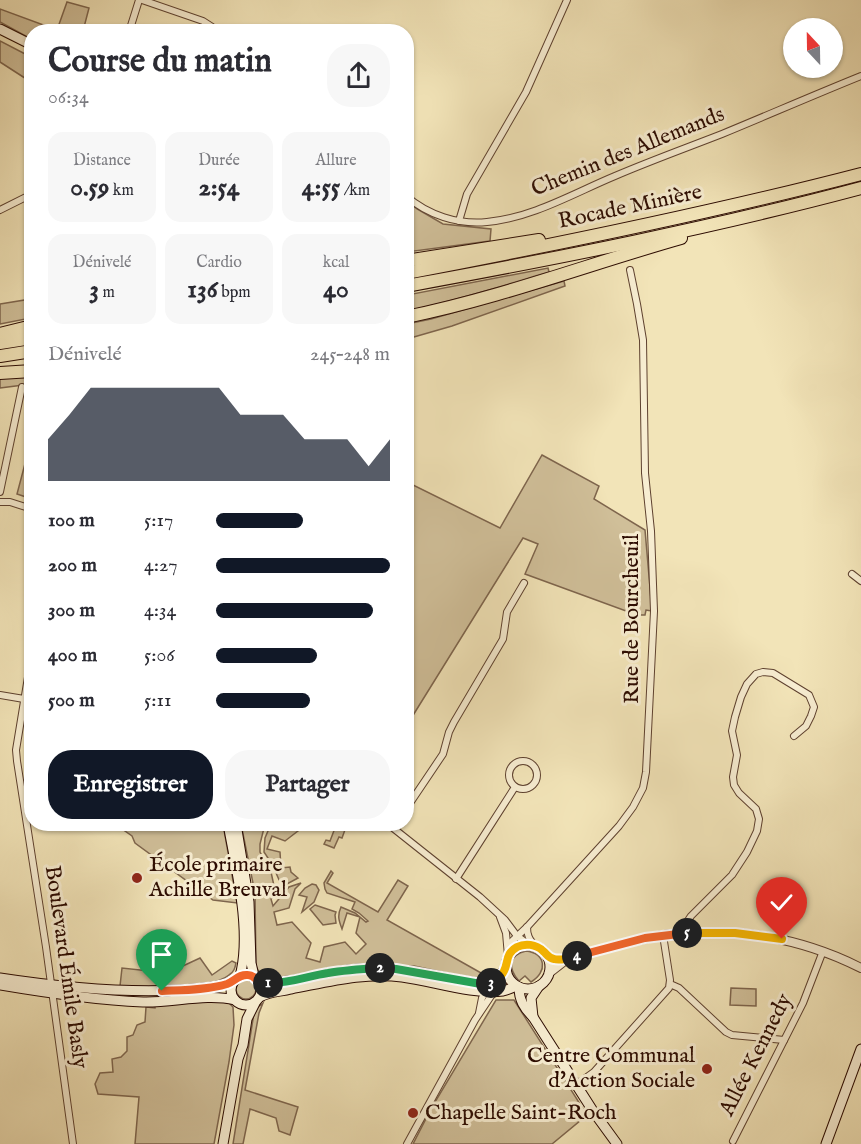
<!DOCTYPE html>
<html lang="fr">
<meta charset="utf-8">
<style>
body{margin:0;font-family:"IM FELL English",serif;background:#f7f7f7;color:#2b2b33;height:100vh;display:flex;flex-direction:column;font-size:22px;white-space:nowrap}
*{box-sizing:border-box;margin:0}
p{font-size:20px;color:#7c7c81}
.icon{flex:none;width:33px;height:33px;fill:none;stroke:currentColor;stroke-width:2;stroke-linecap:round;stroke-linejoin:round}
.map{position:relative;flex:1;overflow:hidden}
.details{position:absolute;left:24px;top:24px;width:390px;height:807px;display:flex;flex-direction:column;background:#fff;border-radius:24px;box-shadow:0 2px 4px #0004}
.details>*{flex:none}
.needle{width:39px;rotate:338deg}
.controls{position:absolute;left:783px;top:18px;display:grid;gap:12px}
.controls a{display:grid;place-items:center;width:60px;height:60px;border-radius:50%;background:#fff;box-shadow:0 2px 4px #0004;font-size:30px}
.pin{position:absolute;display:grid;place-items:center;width:51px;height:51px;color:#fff;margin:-62px -26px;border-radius:50% 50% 50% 0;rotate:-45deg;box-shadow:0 0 6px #0007}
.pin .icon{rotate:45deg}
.km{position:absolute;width:30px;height:30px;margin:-15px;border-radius:50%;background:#222;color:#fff;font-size:16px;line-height:30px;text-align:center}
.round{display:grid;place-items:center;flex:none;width:63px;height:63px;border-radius:24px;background:#f7f7f7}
.head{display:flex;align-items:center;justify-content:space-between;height:102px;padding:0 24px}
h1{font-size:33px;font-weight:700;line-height:45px}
.metrics{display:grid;grid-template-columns:repeat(3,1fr);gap:9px;height:102px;padding:6px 24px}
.metrics div{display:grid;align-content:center;border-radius:15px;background:#f7f7f7;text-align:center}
.metrics b{font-size:26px;font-weight:700}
.metrics small{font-size:16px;font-weight:400}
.metrics p{font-size:16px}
.chart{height:168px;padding:12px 24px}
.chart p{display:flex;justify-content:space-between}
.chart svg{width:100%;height:108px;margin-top:6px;fill:#111827;opacity:.7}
.button{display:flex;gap:12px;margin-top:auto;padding:12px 24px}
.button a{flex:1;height:69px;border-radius:24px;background:#111827;color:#fff;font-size:24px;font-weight:700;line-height:69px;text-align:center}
.button a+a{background:#f7f7f7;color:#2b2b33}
ul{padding:0 24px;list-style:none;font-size:20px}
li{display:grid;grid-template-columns:96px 72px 1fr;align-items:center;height:45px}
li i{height:15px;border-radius:8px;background:#111827}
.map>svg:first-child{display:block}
.green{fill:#d0bf99;stroke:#7e654d;stroke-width:1.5}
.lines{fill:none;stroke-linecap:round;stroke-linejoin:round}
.minor-casing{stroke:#5e412f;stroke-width:8}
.tertiary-casing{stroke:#5e412f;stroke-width:10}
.secondary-casing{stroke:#2c0b01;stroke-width:11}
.motorway-casing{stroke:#2c0b01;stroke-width:14}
.minor{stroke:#f7edd1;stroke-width:6}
.tertiary{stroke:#f7edd1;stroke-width:8}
.secondary{stroke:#f7edd1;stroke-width:9}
.motorway{stroke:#f2e4b8;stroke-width:12}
.split-1-casing{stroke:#fff;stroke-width:12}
.split-2-casing{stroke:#fff;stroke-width:12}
.split-3-casing{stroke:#fff;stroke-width:12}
.split-4-casing{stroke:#fff;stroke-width:12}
.split-5-casing{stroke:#fff;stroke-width:12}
.split-6-casing{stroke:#fff;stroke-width:12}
.split-1{stroke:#f0652b;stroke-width:8}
.split-2{stroke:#22a559;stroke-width:8}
.split-3{stroke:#22a559;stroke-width:8}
.split-4{stroke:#f5b400;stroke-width:8}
.split-5{stroke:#f0652b;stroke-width:8}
.split-6{stroke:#f5b400;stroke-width:8}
.poi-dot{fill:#8f2418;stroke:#f7edd1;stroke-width:2}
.labels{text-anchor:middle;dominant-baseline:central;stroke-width:6;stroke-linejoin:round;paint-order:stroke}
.street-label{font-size:22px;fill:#2c0b01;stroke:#f7edd1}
.poi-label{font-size:22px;fill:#2c0b01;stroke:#f7edd1;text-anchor:start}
</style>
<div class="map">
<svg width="861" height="1144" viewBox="0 0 861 1144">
<rect width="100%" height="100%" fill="#f2e4b8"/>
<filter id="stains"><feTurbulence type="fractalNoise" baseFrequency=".00333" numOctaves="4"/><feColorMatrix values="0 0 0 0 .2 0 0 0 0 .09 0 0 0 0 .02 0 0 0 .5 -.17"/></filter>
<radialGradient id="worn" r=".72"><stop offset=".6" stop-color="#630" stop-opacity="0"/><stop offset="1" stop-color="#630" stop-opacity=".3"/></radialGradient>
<g class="green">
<polygon points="67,2 89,8 83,31 32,32 31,39 0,22 0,9 57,30"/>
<polygon points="0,41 31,57 31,82 0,62"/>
<polygon points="406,200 417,209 443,224 491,229 490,241 407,252"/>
<path d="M548,268L549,272C502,286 455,301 407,311V295Z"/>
<polygon points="564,281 565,286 452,326 407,339 407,324 431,319"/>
<polygon points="31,299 31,318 0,324 0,304"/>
<polygon points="31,376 31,384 0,388 0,378"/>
<polygon points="31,441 32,493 29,498 17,494"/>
<polygon points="542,455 599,486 594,499 645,530 652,611 646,610 645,615 637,615 525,574 538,544 523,538 407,725 407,482 500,528"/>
<polygon points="115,824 223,824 237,903 213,900 135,843 132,836"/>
<path d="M241,824H265L260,844V852L271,872L276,895L271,899L273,906L289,887L301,883L295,889L289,908L274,912L277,925L292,922L311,943L306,958L320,962L324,947L345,942L356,954L366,944L356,933L360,917L347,913L342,929C339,921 337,916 341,907L355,913L366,922L368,921L359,913L352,909L355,902L327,893L325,889L324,883L331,871L333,873L327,883L378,912L398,880L408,886L387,920L490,978L489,979L466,977L414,966H393L271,980C263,977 259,974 256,966L255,893Z"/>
<polygon points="271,824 273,828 279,829 293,824 307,824 285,841 272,836 267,849 280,852 281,868 290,867 291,872 298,878 287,884 280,882 272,864 264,852 265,838"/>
<polygon points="326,824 337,824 346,827 342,838 339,837 334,848 324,844 326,840 330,841 335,828"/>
<polygon points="312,884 316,885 319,890 314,902 302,912 307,897 299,895 305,888"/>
<polygon points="315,905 336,912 335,915 336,923 323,925 310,909"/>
<path d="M526,951C546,953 548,972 531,982L525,976L519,981C508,969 508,955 526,951Z"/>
<path d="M200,958L212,975L232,961L236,963C235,968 234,972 229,975C212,990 144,987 120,986L122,968L168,973Z"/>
<circle cx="246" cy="989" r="10"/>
<polygon points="731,988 756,989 756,1006 730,1005"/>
<polygon points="496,1000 514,1000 587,1115 552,1144 413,1144 432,1107"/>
<polygon points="217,1001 229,1003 233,1007 234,1025 229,1062 214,1144 135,1144 139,1097 98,1094 95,1084 100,1073 113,1072 112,1059 121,1057 127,1051 127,1037 133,1035 137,1025 145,1022 146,1007 155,1008 155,1005"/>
<polygon points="263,1003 259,1013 245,1090 298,1107 290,1135 279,1131 276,1118 250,1109 243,1144 233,1144 254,1013 258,1007"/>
</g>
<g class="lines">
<defs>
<g id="minor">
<polyline points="142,0 203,21 220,32"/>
<polyline points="129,32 139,0"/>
<path d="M406,196C428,215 458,225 487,222C532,218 574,193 615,176C650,161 686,148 722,134C768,115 814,95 861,76"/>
<polyline points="0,210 32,194"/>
<polyline points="459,221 467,194 526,92 567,0"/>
<polyline points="0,492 22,387"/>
<polyline points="0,502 10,502 32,509"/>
<polyline points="852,574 861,581"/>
<polyline points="32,653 16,750 17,761 46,947 73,1144"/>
<polyline points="0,695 24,699"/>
<circle cx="523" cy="775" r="14"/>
<polyline points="406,809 443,754 449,732 454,722 503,639 507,612 524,583"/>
<polyline points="388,824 480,897 505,920 517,936 528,944"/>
<polyline points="456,879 515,787"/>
<polyline points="500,917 506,933 508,956"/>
<path d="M527,927C527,935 529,939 535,946"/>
<polyline points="685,933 687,922 691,916 732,875 747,852 757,831 759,819 756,809 739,793 734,785 733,777 737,755 732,731 735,717 741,697 747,684 756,674 763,672 773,673 809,695 814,707 811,716 806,726 794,736"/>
<polyline points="508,945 527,927 619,826 633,807 643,788 646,772 654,611 651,531 645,473 643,340 637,304 630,270"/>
<polyline points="670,984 679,988 726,1032 732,1035 784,1040"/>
<polyline points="479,1013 482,998 487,989"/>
<polyline points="576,1085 594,1072 669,988 670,980 663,935"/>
<polyline points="733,1141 803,1003 823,951"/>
<polyline points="407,1144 475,1020 491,996 496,992"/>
</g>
<g id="tertiary">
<path d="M548,956C551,958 552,959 556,959C568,961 581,955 592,952C616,945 639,939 664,935C732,926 800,937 861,968"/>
<polyline points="549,973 567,959"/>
</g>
<g id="secondary">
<polyline points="0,29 32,45"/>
<path d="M228,824C236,868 252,932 240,976"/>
<polyline points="236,824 249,902 251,963 254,976"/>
<circle cx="528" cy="967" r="22"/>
<circle cx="246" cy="990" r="15"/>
<path d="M0,978C59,987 120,993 179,990C198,989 217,988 234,981"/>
<path d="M260,982C294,985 326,971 360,969C403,966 442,979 484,984L494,981L505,970"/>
<path d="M0,985C47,993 95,1000 143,1002C173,1003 206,993 235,1000"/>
<path d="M519,987C519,1000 524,1008 533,1017L593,1111L617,1144"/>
<path d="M260,997C270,991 280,992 291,989C328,982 364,972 402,977C433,981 472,995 503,991C507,990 512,988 516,986"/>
<polyline points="533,1017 531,998 539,986"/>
<polyline points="223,1144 238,1059 243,1045 247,1019 255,1003"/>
<polyline points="826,1144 861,1049"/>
</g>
<g id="motorway">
<polyline points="406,261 539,240"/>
<path d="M406,273C559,244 711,213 861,174"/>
<path d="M406,286C559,258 711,228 861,188"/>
<path d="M406,317C500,298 589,264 681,238"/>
<polyline points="0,334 32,326"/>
<polyline points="0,343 32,338"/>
<polyline points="0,356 32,351"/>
<polyline points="0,373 32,371"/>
</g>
</defs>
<use href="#minor" class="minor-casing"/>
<use href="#tertiary" class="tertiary-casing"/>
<use href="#secondary" class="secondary-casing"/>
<use href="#motorway" class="motorway-casing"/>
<use href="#minor" class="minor"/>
<use href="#tertiary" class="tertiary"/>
<use href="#secondary" class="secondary"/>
<use href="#motorway" class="motorway"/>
</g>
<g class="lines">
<defs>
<path id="split-1" d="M162,991C183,990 207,990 227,984C235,981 239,974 248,975C254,975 255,979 259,982C261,983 266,983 268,983"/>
<path id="split-2" d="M268,983C289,984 308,976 328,973C345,970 362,969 380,968"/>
<polyline id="split-3" points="380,968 396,969 481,984 491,983"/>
<path id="split-4" d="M491,983C496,980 502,976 504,971C509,961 505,954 517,947C525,943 536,944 543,951C547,954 548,958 554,959C561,961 570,958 577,956"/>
<polyline id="split-5" points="577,956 645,938 687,933"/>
<polyline id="split-6" points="687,933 735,933 782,939"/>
</defs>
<use href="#split-1" class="split-1-casing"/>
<use href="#split-2" class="split-2-casing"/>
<use href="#split-3" class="split-3-casing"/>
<use href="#split-4" class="split-4-casing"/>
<use href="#split-5" class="split-5-casing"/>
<use href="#split-6" class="split-6-casing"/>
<use href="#split-1" class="split-1"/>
<use href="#split-2" class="split-2"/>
<use href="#split-3" class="split-3"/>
<use href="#split-4" class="split-4"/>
<use href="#split-5" class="split-5"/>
<use href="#split-6" class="split-6"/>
</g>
<g class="poi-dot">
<circle cx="137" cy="878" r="6"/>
<circle cx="707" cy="1069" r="6"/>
<circle cx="413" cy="1113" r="6"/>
</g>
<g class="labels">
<g class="street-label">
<text transform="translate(628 152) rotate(-22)">Chemin des Allemands</text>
<text transform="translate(630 207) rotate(-12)">Rocade Minière</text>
<text transform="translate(632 619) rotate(-90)">Rue de Bourcheuil</text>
<text transform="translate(66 967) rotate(82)">Boulevard Émile Basly</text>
<text transform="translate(756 1055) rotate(-63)">Allée Kennedy</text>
</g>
<g class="poi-label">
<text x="149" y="865">École primaire<tspan x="149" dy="25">Achille Breuval</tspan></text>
<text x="695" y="1056" text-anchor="end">Centre Communal<tspan x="695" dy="25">d'Action Sociale</tspan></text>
<text x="425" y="1113">Chapelle Saint-Roch</text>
</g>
</g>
<rect width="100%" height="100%" filter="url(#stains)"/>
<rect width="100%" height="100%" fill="url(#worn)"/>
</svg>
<div class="controls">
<a><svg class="needle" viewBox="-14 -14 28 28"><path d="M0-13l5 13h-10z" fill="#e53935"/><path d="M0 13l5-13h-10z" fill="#7c7c81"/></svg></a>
</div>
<div class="pin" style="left:162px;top:991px;background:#1e9e55"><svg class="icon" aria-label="arrive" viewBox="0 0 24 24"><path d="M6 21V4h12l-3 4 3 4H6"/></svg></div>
<div class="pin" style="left:782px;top:939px;background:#d93025"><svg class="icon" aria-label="check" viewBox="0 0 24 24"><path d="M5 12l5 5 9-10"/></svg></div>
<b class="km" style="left:268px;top:983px">1</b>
<b class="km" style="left:380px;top:968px">2</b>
<b class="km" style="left:491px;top:983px">3</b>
<b class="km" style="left:577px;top:956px">4</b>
<b class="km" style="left:687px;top:933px">5</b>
<section class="details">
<div class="head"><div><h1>Course du matin</h1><p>06:34</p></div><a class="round"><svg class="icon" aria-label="share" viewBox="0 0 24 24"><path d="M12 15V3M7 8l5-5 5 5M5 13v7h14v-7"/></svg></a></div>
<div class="metrics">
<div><p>Distance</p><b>0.59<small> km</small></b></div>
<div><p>Durée</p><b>2:54</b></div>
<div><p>Allure</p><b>4:55<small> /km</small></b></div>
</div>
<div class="metrics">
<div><p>Dénivelé</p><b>3<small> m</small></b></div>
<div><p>Cardio</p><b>136<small> bpm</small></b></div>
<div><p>kcal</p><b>40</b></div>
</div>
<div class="chart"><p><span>Dénivelé</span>245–248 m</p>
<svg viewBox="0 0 160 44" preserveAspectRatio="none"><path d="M0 44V27L10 17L20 6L30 6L40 6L50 6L60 6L70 6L80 6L90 17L100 17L110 17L120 27L130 27L140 27L150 38L160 27V44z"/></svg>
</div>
<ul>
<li><b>100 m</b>5:17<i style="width:50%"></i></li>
<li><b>200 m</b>4:27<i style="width:100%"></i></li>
<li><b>300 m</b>4:34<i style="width:90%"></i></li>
<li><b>400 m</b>5:06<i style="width:58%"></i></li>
<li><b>500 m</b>5:11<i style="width:54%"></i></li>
</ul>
<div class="button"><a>Enregistrer</a><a>Partager</a></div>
</section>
</div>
